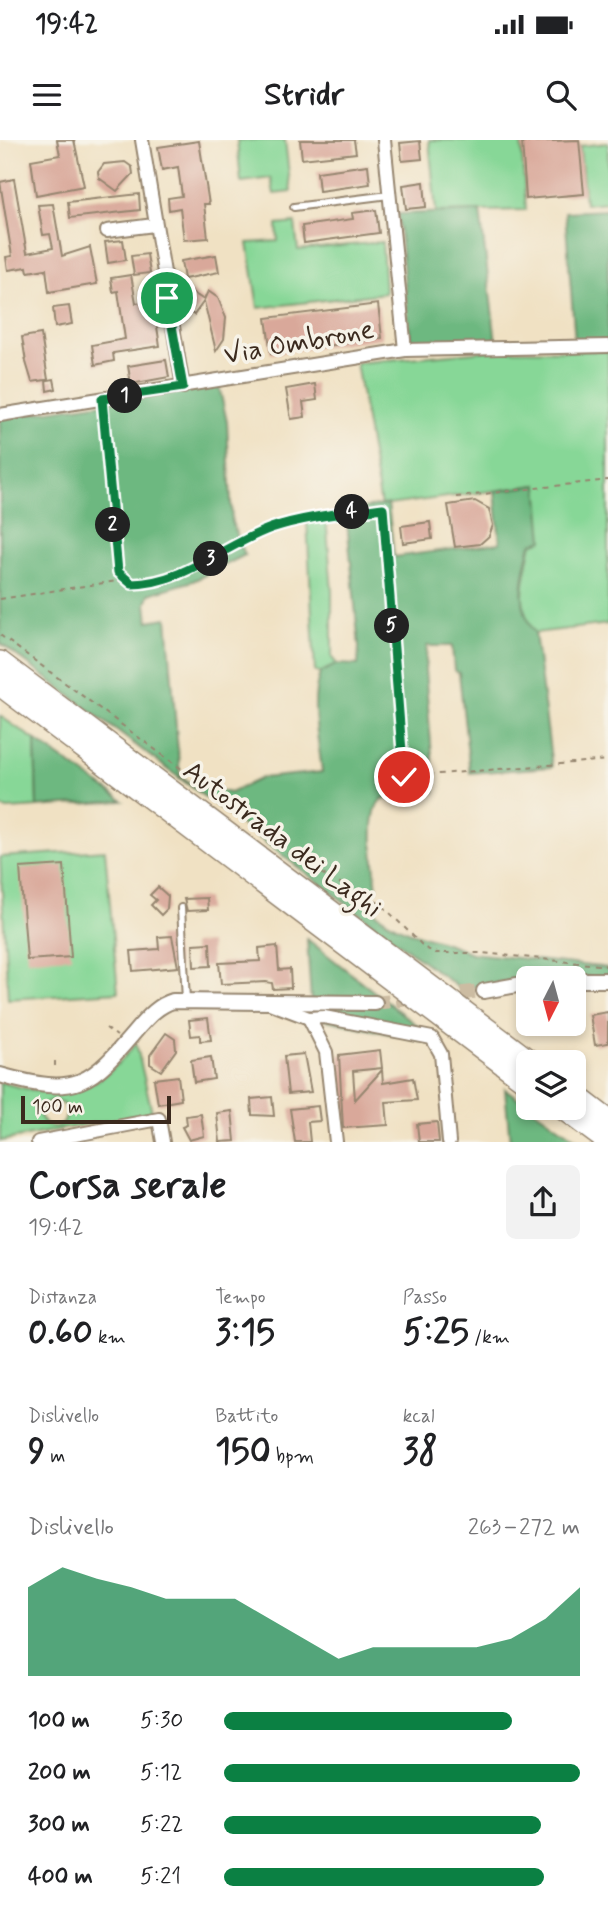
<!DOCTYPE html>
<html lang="it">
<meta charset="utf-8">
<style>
body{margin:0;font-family:Mynerve,sans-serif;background:#f2f2f2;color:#202124;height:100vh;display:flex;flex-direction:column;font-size:26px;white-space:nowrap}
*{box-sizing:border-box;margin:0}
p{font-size:23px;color:#757577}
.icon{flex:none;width:38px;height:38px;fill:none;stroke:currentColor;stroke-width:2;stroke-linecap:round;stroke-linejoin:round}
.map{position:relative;height:1002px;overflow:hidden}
.details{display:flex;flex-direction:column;background:#fff;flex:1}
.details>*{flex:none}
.needle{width:46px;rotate:186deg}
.fabs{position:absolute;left:516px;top:826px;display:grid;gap:14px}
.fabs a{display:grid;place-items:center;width:70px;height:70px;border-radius:10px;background:#fff;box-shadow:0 4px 10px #0003;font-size:35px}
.scale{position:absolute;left:21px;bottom:18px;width:150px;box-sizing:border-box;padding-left:7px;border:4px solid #3b2a1e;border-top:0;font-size:19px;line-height:24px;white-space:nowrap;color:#3b2a1e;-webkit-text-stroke:5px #f7f3e8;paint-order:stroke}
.pin{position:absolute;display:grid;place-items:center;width:60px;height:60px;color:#fff;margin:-30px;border:4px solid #fff;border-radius:50%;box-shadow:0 2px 7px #0007}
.km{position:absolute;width:35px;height:35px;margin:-18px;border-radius:50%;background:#222;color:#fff;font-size:19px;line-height:35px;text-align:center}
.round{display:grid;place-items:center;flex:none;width:74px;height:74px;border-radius:10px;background:#f2f2f2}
.summary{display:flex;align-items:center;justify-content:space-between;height:119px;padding:0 28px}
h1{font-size:38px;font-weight:800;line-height:52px}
.metrics{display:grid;grid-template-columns:repeat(3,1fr);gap:10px;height:119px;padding:7px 28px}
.metrics div{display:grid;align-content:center}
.metrics b{font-size:35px;font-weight:800}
.metrics small{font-size:19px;font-weight:400}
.metrics p{font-size:19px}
.chart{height:196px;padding:14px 28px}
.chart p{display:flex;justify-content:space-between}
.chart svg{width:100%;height:126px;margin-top:7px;fill:#0b8043;opacity:.7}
ul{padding:0 28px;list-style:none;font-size:23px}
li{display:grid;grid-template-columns:112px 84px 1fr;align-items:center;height:52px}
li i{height:18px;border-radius:9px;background:#0b8043}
.status{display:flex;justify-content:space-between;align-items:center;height:49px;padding:0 35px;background:#fff;direction:ltr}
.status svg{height:19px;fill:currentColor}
header{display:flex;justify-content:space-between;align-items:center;height:91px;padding:0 28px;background:#fff;font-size:32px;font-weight:800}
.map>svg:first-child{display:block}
.green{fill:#87d797;stroke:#61805a;stroke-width:2;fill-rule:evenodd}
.forest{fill:#6db880;stroke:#54714f;stroke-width:2}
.building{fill:#d9a89a}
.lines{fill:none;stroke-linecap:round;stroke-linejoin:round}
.tertiary-tunnel{stroke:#ccbca2;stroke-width:14;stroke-dasharray:14 7;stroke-linecap:butt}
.service-casing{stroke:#968670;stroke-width:10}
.minor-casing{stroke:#968670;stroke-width:16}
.tertiary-casing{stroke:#968670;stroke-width:18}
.motorway-casing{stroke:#968670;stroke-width:24}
.path{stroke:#968670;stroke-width:2;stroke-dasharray:5 5;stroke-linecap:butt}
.service{stroke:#fff;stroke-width:6}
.minor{stroke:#fff;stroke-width:12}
.tertiary{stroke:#fff;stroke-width:14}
.motorway{stroke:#fff;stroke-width:21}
.route-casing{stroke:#fff;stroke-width:14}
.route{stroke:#0b8043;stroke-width:9}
.labels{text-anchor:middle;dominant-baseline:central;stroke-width:7;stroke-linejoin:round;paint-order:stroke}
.street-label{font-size:28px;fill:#3b2a1e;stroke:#f7f3e8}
</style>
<div class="status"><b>19:42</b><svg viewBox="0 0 49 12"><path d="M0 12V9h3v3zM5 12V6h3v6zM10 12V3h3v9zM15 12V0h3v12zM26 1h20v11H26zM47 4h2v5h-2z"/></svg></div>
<header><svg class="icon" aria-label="menu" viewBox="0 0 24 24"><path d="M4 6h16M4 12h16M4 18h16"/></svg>Stridr<svg class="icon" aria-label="search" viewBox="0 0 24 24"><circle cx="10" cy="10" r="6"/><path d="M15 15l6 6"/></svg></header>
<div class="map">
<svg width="608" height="1002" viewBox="0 0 608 1002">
<rect width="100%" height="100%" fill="#f7f3e8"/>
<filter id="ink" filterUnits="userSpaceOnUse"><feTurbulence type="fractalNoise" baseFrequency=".0143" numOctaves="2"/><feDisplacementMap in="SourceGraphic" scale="14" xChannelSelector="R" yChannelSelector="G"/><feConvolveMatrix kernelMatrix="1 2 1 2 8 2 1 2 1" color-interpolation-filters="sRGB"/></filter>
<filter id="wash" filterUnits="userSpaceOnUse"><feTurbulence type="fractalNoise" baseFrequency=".00686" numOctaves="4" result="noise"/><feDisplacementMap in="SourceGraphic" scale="28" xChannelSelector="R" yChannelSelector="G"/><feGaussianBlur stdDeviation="1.57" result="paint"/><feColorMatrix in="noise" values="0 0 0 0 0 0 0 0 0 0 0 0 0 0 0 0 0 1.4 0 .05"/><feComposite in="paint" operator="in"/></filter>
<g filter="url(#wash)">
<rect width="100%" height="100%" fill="#f0e1c3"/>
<g class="green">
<polygon points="237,0 285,0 291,52 274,54 271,38 241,42"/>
<polygon points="429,0 521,0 526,70 436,72"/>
<polygon points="608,3 608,62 585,64 580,6"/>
<polygon points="295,83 298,110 382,102 385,153 258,168 248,103 278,101 277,85"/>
<path d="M495,210L608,211V484L535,493C513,463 527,435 532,402C534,383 535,364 537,345L381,366L356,223Z"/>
<polygon points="326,376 332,452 332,518 337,524 320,533 315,532 307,380"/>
<polygon points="0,576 35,600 37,667 8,669 0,667"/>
<polygon points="105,710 118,852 8,859 0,717"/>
<path d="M136,903L152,972L0,1001V942C62,960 95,957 136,903ZM52,960L63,964L67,974L63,984L54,987L46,985L40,976L42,966Z"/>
</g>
<g class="forest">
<polygon points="608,70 608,202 575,202 565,72"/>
<polygon points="480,71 496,202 411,205 398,74"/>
<path d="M219,246L227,282L232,383L245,415L193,441L149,454L146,464L148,481L167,478L180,636L193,645L230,653L262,638L322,632C319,601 309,563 320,533L337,524L358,525L359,507L346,371L388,364L394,417L500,403L495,351L538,345L543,400L531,404C523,435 515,465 535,493L552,627L470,633L459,533L454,530L452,506H427L425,530L435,652C425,654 386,656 382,659C366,671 375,731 377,749L365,762C397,798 432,793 471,813L601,827L608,828V837L528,838L460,849L0,503V278Z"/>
<polygon points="35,600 123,661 37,667"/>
<polygon points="307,799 442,905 312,877"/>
<polygon points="505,949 580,1002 510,1002"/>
</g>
<g id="blocks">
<g class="building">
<polygon points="57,0 74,0 84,46 36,55 31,20 60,15"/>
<polygon points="300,0 354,0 356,13 302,19"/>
<polygon points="579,0 584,54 526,59 522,2"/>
<polygon points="199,1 209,64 204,64 208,98 184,100 180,68 169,70 168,58 182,56 178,27 162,30 158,7"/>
<polygon points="420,1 422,19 402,21 400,3"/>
<polygon points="125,22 132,27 133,34 117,51 99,38 98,32 104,24"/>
<polygon points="368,25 370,44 319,51 317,32"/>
<polygon points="14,39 27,113 53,108 50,94 43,95 38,65 53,64 62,116 90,107 97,144 49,152 46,129 28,132 27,127 8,130 6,117 12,116 0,42"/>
<polygon points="424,42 426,67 406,69 403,45"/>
<polygon points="139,54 140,70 70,78 68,62"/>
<polygon points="376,70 379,93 304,103 302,86 353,79 352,73"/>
<polygon points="123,100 126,120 108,123 105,102"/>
<polygon points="147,114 150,133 134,135 131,116"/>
<polygon points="216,115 219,132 184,139 181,121"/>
<polygon points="131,135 136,163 153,161 160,206 113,213 114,221 95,225 92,205 125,199 118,151 113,152 111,138"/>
<polygon points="190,151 204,160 208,151 218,158 226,178 224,199 216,211 204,161 194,175 180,165"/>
<polygon points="378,164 382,198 271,214 266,178"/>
<polygon points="69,166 72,184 55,187 53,168"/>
<polygon points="41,194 48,240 54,239 56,249 47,251 46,240 32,242 26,222 22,197"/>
<polygon points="166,220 169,237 131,244 128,226"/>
<polygon points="315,244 317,260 303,262 305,277 291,279 286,249"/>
<polygon points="475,361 489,369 493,385 489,396 480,404 455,407 448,365"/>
<polygon points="430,382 432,399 403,403 401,386"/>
<polygon points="64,725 71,817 27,820 20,728"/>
<polygon points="158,747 168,756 167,769 161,775 151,765 156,760 150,755"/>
<polygon points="207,758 208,770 187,771 184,759"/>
<polygon points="172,796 178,827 133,831 131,811 159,809 158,797"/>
<polygon points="210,803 211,826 194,827 193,804"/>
<polygon points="277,806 279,830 290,829 291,848 273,849 272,843 266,842 221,844 219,823 260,821 259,808"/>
<polygon points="608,872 608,903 595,905 590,875"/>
<polygon points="208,878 211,900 200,901 200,895 191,896 189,880"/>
<polygon points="166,893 175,899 176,910 161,931 150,924 150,915"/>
<polygon points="380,910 382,928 353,931 355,960 382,930 383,943 413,938 417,960 386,962 388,985 343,988 339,915"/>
<polygon points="304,914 311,952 288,954 284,916"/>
<polygon points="211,917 214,939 194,942 191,920"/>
<polygon points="178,936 181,960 158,964 154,939"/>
<polygon points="272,957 274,976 252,975 251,959"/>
<polygon points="318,966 320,981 308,982 310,1002 295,1002 290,969"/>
<polygon points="232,971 235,1001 220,1002 217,973"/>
<polygon points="201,974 204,996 189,1000 182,987 187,985 186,976"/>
<polygon points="437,982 439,1002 419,1002 417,984"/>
</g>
</g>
</g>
<g filter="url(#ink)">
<use href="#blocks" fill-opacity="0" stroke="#968670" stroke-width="2"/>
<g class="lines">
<g class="tertiary-tunnel">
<polyline points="440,855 484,851"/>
<polyline points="375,863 417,858"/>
</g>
<defs>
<g id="service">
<polyline points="294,67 389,55"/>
<polyline points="181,768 186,860"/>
</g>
<g id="minor">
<polyline points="142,0 183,247"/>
<polyline points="384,0 405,210"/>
<polyline points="107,91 154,85"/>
<polyline points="0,275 405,210 608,206"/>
<polyline points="272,864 309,878 324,877 432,898 441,914 449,1002"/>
<polyline points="309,878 326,912 336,1002"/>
<polyline points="38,1002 159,979 163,1002"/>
</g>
<g id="tertiary">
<polyline points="574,840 608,840"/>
<polyline points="484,851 528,843"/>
<path d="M0,935C78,957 89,946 139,887C149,876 159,865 173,861L375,863"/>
</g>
<g id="motorway">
<polyline points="0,522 531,922"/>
<polyline points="0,545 528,943"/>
<polyline points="574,954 608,980"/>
<polyline points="562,968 608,1002"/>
</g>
</defs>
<use href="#service" class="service-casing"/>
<use href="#minor" class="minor-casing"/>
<use href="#tertiary" class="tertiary-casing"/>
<use href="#motorway" class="motorway-casing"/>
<g class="path">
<path d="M103,271L118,432L132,444C186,443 225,404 271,388C306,376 346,373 383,368L404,637L608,620"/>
<polyline points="456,357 608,340"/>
<polyline points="0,459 123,440"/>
<polyline points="0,495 214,653"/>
<polyline points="279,707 299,722 381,764 425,808 436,813 483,813 608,826"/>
<polyline points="106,888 117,896"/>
<polyline points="55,921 55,931"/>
</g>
<use href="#service" class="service"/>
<use href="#minor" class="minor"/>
<use href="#tertiary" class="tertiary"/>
<use href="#motorway" class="motorway"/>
</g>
</g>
<g class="lines" filter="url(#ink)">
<defs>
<path id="route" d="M167,158L183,247L102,259L118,432L132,444C185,443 224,405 271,388C306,376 346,373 383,368L404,637"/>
</defs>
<use href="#route" class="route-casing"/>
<use href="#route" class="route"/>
</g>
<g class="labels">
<g class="street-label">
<text transform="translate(299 203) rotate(-10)">Via Ombrone</text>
<text transform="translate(282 700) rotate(37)">Autostrada dei Laghi</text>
</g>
</g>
</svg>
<div class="fabs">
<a><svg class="needle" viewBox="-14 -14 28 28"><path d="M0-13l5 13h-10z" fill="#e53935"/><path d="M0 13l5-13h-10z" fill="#757577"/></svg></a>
<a><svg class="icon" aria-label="layers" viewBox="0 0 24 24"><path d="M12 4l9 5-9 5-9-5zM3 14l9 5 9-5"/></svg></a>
</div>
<div class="scale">100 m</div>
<div class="pin" style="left:167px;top:158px;background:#1e9e55"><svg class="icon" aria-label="arrive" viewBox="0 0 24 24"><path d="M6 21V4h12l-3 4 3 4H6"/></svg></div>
<div class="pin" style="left:404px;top:637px;background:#d93025"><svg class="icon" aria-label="check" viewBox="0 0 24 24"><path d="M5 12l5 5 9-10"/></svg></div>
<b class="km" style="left:125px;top:256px">1</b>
<b class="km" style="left:113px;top:385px">2</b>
<b class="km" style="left:211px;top:419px">3</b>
<b class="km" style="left:352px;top:372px">4</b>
<b class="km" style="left:392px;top:486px">5</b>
</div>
<section class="details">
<div class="summary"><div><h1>Corsa serale</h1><p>19:42</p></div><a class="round"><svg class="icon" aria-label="share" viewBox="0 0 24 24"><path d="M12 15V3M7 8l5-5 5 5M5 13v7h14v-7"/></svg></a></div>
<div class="metrics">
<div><p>Distanza</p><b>0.60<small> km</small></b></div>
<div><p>Tempo</p><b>3:15</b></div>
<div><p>Passo</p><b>5:25<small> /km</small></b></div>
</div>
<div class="metrics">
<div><p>Dislivello</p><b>9<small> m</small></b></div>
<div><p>Battito</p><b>150<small> bpm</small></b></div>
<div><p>kcal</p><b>38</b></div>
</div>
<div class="chart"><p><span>Dislivello</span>263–272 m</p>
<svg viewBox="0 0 160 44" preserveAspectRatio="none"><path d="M0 44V13L10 6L20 10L30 13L40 17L50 17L60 17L70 24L80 31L90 38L100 34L110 34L120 34L130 34L140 31L150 24L160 13V44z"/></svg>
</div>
<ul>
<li><b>100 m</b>5:30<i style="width:81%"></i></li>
<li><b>200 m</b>5:12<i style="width:100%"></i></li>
<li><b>300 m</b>5:22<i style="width:89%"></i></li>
<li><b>400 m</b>5:21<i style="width:90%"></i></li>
</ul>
</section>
